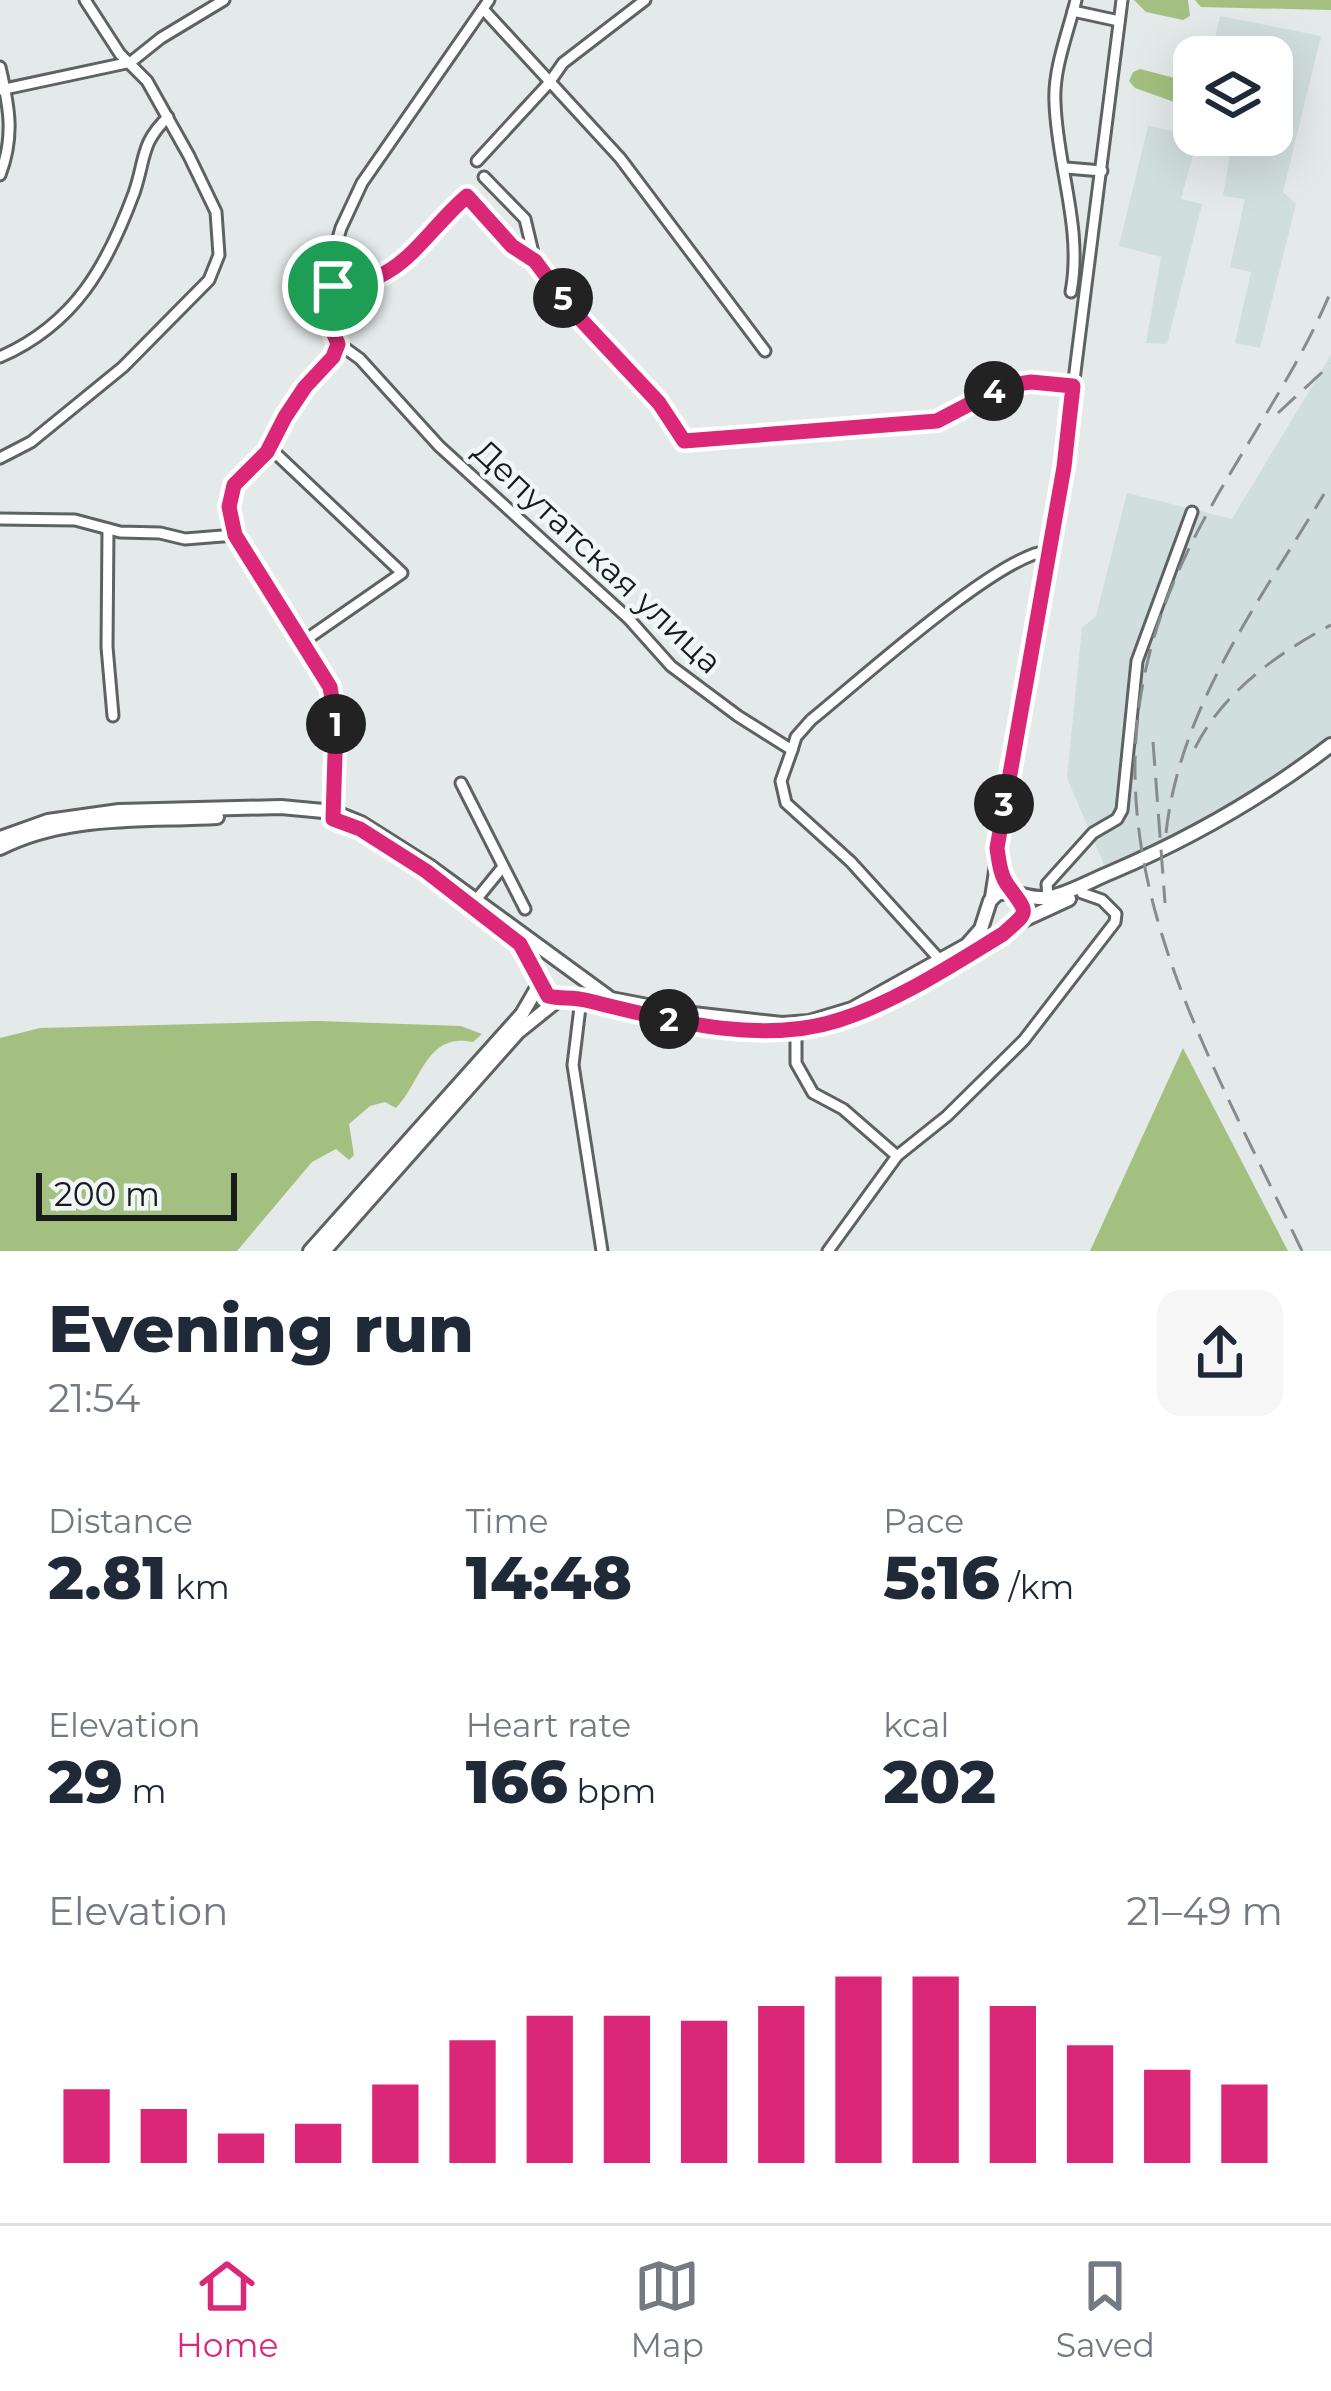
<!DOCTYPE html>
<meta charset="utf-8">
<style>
body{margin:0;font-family:Montserrat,sans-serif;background:#f6f6f7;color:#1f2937;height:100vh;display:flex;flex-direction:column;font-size:45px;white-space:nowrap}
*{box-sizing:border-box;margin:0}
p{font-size:39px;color:#747a83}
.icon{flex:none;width:66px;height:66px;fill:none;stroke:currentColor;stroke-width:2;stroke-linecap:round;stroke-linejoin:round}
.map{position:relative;height:1251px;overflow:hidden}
.panel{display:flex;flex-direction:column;background:#fff;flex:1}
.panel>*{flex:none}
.tools{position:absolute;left:1173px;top:36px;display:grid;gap:24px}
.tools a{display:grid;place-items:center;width:120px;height:120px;border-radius:24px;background:#fff;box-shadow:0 12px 48px #0002;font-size:60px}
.scale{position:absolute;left:36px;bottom:30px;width:201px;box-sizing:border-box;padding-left:12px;border:6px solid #191b1b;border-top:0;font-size:33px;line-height:42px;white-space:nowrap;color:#191b1b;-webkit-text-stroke:9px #f1f6f6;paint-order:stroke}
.pin{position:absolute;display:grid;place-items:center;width:102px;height:102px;color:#fff;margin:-51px;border:6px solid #fff;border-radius:50%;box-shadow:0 3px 12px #0007}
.km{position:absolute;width:60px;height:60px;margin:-30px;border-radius:50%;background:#222;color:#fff;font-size:33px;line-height:60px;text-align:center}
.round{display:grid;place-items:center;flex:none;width:126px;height:126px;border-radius:24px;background:#f6f6f7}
.overview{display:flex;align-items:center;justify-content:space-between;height:204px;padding:0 48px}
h1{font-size:66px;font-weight:800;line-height:90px}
.figures{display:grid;grid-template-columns:repeat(3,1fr);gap:18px;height:204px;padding:12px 48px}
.figures div{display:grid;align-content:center}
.figures b{font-size:60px;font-weight:800}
.figures small{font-size:33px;font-weight:400}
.figures p{font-size:33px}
.chart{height:336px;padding:24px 48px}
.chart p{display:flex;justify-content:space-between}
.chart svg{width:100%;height:216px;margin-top:12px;stroke:#db2777;stroke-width:6}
.dock{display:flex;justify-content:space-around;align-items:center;height:168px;border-top:3px solid #e0e1e3;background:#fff;font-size:33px;color:#747a83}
.dock a{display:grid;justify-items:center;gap:6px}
.dock .selected{color:#db2777}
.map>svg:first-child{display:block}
.built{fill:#d0dedd}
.green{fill:#a4c080}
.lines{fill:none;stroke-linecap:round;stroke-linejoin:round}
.minor-casing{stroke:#5e6262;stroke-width:15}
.major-casing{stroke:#5e6262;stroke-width:18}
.minor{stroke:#fff;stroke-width:9}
.major{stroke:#fff;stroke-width:12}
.rail{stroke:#878b8b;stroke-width:3;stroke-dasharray:24 12;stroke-linecap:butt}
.route-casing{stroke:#fff;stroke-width:24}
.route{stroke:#db2777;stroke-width:15}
.labels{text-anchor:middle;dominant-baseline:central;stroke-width:9;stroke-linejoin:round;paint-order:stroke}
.street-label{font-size:33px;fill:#191b1b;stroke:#f1f6f6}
</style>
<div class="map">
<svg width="1331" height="1251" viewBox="0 0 1331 1251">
<rect width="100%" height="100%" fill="#e4e9e9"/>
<g class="built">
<polygon points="1220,16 1321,36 1283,192 1296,204 1260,348 1235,343 1251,272 1230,267 1245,199 1223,196 1233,135 1272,135 1272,57 1211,57"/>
<polygon points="1148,126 1198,136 1181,199 1202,204 1167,344 1146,343 1161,257 1119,246"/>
<polygon points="1331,355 1331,737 1216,819 1106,869 1067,778 1082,628 1096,616 1127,493 1232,519"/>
</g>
<g class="green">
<polygon points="1134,0 1188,0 1190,16 1183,20 1146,12"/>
<polygon points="1195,0 1331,0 1331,10 1201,7"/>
<polygon points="1140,69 1194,83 1194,109 1135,88 1129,81 1133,72"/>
<path d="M318,1021L461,1026L482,1034L473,1042C426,1032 422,1081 396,1108L385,1102L370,1106L349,1124L354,1155L349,1160L336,1149L312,1162L237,1251H0V1038L40,1028Z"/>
<polygon points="1183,1048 1288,1251 1090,1251"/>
</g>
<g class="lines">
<defs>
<g id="minor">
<polyline points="483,9 620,158 765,351"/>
<polyline points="1073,11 1119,21"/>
<polyline points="131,62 161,38 224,0"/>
<path d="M0,67C9,106 15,136 0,175"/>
<polyline points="0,90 131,62"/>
<polyline points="477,161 549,83 563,63 645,0"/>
<polyline points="1066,168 1102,171"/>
<polyline points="484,177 525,219 535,261 571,309 659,403 684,441 937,421 1004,385 1031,382 1073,386"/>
<polyline points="333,286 377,280 392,273 429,231 467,196 511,246 535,261"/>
<path d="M1071,292C1083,229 1057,166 1055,103C1053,69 1068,33 1076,0"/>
<polyline points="338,343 360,359 439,446 629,619 671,666 738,716 792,750 781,781 786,803 851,862 940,960"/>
<path d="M0,357C75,324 107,266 134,193C146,158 140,144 168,117"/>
<polyline points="269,447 402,573 304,641"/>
<polyline points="0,458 31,442 123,367 209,280 219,255 216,212 189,156 147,81 120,54 85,0"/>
<polyline points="0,519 75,520 120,532 160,533 185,539 235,535"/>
<polyline points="108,529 107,647 113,716"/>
<path d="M792,750L796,737L811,720C856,684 999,554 1048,551"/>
<polyline points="461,783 525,909"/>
<polyline points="333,819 336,723 330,687 235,535 229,507 234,485 267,452 305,387 333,357 338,343 331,327 332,259 341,228 362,183 489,0"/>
<polyline points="998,853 1003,877 1012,892"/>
<polyline points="1048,898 1047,884 1093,833 1117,819 1122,810 1137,661 1192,512"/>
<polyline points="475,901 502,868"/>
<polyline points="990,901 1021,697 1063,467 1122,0"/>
<polyline points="581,999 573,1065 602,1251"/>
<polyline points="796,1029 796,1063 813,1093 843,1109 897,1156"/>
<polyline points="828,1251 897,1156 947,1116 1024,1040 1115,922 1116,914 1102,900 1082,893"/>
</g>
<g id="major">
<path d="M0,838L48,821L119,811L281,807L334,812L361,823L429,866L611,999L684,1013L782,1024L809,1022L852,1009L967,945L981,929L990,901L997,894C1015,888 1031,902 1051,897C1072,892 1092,880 1112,872C1192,838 1262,798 1331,745"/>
<path d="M0,848C66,814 146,821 217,817"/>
<path d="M513,938C534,954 532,979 549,996L581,999L670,1019"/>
<polyline points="961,958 1019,922 1069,899"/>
<polyline points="310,1251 522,1014 540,983"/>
<polyline points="324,1251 518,1032 559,999"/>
</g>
</defs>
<use href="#minor" class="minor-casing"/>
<use href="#major" class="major-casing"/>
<use href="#minor" class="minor"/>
<use href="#major" class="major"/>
<g class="rail">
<polyline points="1278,413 1331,364"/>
<polyline points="1153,742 1165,903"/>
<path d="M1195,748C1223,692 1278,653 1331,625"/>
<path d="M1166,833C1180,706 1260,601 1324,494"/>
<path d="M1302,1251C1198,1031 1068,829 1175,579C1218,478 1289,392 1331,291"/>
</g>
</g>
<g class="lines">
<defs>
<path id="route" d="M467,196L512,246L535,261L571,309L659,403L684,441L937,421L1004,386L1031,382L1073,386L1064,467L997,848C999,861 1000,876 1009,887C1030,915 1028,911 1003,934C952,965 896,1002 839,1020C759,1046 664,1019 585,1000C572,997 560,999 548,996L520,944L426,871L360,829L333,819L336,722L330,687L235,535L229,507L234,485L267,452L285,417L305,387L333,357L338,344L331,327L333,286C401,286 420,237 467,196Z"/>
</defs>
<use href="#route" class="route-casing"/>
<use href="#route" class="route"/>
</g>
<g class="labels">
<g class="street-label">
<text transform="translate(598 556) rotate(43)">Депутатская улица</text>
</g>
</g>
</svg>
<div class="tools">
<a><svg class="icon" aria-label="layers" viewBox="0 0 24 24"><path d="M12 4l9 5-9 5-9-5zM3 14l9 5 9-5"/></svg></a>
</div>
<div class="scale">200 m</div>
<div class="pin" style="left:333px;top:286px;background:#1e9e55"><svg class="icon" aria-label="arrive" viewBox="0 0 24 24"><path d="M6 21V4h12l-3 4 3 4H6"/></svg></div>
<b class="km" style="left:336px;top:724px">1</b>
<b class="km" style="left:669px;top:1019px">2</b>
<b class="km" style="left:1004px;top:804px">3</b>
<b class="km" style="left:994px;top:391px">4</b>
<b class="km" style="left:563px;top:298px">5</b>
</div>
<section class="panel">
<div class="overview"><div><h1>Evening run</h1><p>21:54</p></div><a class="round"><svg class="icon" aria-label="share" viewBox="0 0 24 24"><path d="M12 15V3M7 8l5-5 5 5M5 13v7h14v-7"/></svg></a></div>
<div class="figures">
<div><p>Distance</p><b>2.81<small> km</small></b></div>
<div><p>Time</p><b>14:48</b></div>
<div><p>Pace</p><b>5:16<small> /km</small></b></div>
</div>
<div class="figures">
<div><p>Elevation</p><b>29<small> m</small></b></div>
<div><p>Heart rate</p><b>166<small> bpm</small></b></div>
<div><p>kcal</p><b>202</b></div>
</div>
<div class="chart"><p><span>Elevation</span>21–49 m</p>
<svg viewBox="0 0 160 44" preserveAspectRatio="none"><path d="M5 44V29M15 44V33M25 44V38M35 44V36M45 44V28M55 44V19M65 44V14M75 44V14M85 44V15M95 44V12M105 44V6M115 44V6M125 44V12M135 44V20M145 44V25M155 44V28"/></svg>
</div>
</section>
<nav class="dock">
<a class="selected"><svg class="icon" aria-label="home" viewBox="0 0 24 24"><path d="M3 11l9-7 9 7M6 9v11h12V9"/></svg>Home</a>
<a><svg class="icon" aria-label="map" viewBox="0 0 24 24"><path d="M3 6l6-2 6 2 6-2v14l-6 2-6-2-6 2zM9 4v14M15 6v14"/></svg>Map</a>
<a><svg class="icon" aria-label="saved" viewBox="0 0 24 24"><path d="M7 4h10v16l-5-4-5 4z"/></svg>Saved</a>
</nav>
